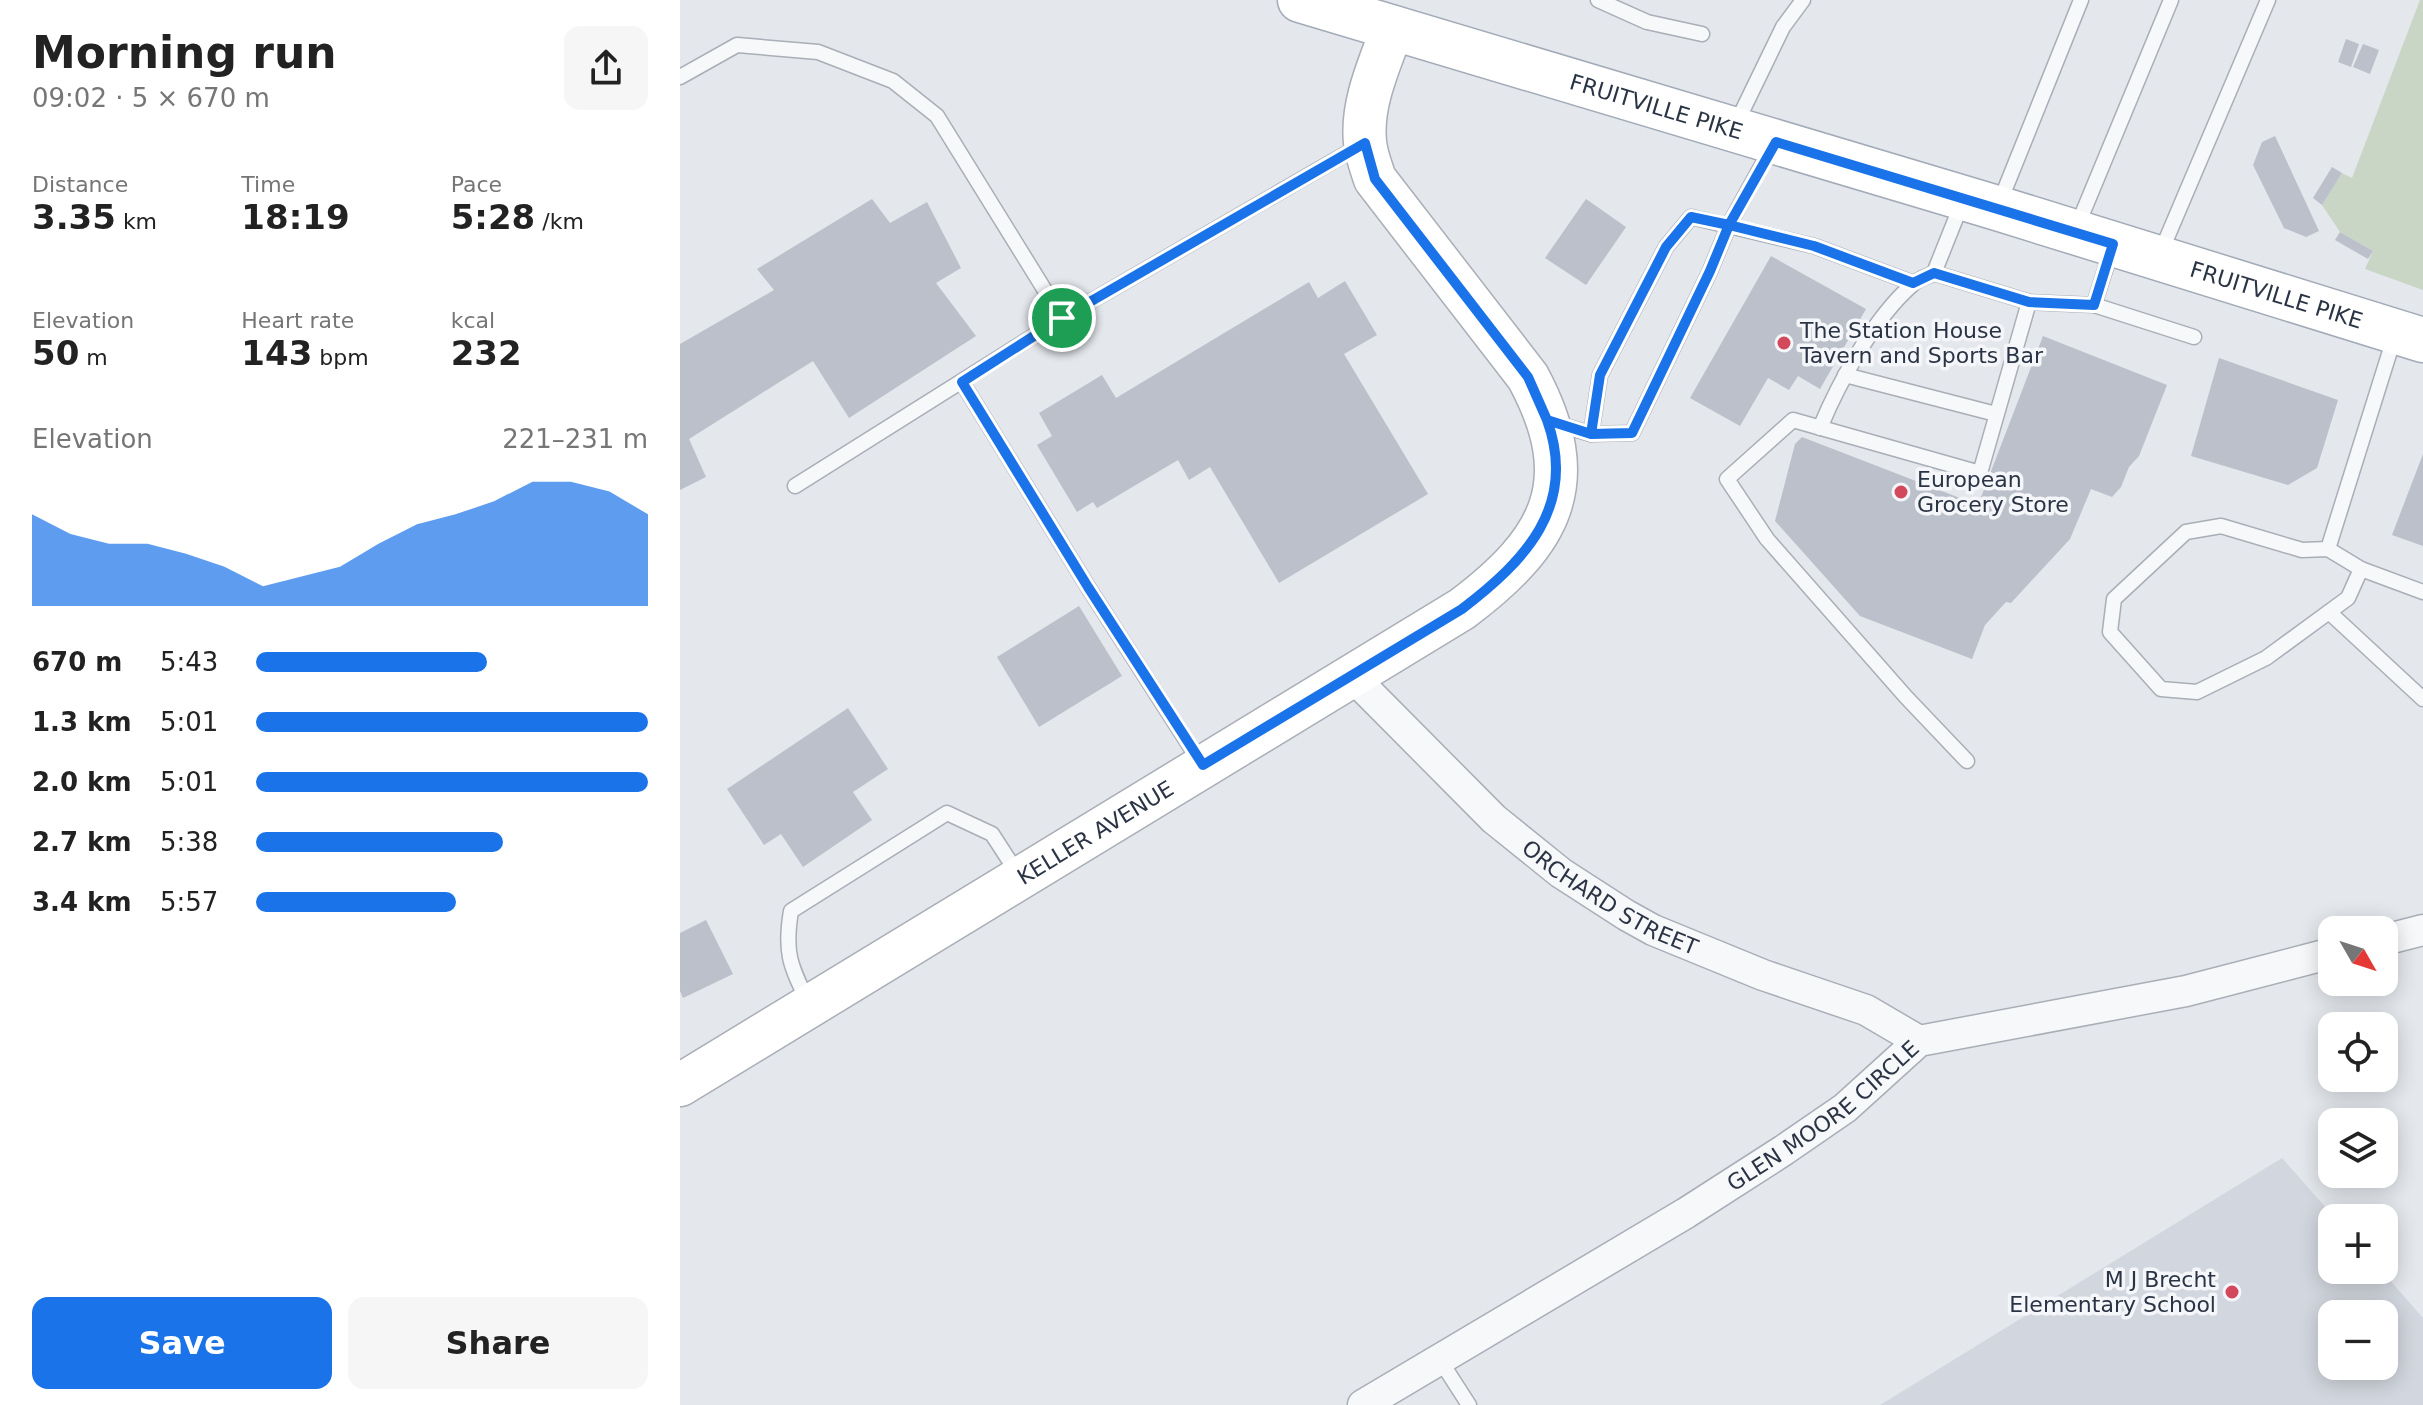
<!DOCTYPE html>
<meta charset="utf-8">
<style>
body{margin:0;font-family:"DejaVu Sans",sans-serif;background:#f6f6f6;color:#222;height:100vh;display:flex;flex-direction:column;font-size:30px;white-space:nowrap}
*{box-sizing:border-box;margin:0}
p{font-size:26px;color:#767676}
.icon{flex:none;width:44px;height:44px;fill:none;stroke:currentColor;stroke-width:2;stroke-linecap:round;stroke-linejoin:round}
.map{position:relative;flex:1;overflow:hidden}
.sheet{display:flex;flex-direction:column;background:#fff;width:680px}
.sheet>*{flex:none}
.needle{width:52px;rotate:129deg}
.tools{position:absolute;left:1638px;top:916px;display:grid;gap:16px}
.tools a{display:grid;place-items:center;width:80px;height:80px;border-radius:16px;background:#fff;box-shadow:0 4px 20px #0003;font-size:40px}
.pin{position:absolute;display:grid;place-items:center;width:68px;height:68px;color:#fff;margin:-34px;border:4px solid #fff;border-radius:50%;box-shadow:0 2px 8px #0007}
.round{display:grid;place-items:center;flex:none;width:84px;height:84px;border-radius:16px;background:#f6f6f6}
.headline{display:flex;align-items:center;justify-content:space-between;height:136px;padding:0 32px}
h1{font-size:44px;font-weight:700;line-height:60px}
.stats{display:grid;grid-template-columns:repeat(3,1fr);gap:12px;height:136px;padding:8px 32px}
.stats div{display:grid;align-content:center}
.stats b{font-size:34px;font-weight:700}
.stats small{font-size:22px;font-weight:400}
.stats p{font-size:22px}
.chart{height:224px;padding:16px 32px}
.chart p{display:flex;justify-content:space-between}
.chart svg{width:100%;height:144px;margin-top:8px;fill:#1a73e8;opacity:.7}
.primary-button{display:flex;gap:16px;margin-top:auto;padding:16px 32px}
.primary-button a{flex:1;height:92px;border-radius:16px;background:#1a73e8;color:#fff;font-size:32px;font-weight:700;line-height:92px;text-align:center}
.primary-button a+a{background:#f6f6f6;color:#222}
ul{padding:0 32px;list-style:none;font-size:26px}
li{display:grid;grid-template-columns:128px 96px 1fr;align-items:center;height:60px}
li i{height:20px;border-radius:10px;background:#1a73e8}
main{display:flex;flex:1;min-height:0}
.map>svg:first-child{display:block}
.built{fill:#d2d6de;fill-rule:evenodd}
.green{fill:#c9d6c5}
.building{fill:#bbc0ca}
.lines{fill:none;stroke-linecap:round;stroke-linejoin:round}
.lane-casing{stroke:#a9aeb7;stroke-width:17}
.street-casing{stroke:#a9aeb7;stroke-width:33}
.secondary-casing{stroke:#a9aeb7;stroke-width:45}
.primary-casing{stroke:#a3abb8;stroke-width:47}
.lane{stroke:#f7f8fa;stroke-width:14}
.street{stroke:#f7f8fa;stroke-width:30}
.secondary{stroke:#fff;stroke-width:42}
.primary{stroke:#fff;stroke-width:44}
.route-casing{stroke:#fff;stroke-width:16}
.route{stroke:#1a73e8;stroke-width:10}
.poi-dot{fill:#d1495b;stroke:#f4f6f9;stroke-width:3}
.labels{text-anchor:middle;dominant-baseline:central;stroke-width:7;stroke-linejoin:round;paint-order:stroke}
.street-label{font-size:22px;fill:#2b3445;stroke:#f4f6f9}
.poi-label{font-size:22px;fill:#2b3445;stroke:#f4f6f9;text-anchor:start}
</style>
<main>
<section class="sheet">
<div class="headline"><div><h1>Morning run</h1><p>09:02 · 5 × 670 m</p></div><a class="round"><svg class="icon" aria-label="share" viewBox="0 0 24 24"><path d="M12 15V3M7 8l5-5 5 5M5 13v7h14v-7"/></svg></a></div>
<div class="stats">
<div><p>Distance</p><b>3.35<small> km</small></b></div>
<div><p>Time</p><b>18:19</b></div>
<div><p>Pace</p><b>5:28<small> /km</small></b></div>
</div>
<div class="stats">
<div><p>Elevation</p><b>50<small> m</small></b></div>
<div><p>Heart rate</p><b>143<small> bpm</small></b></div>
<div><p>kcal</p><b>232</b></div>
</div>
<div class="chart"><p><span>Elevation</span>221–231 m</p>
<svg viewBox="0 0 160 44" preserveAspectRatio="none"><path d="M0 44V16L10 22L20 25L30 25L40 28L50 32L60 38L70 35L80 32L90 25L100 19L110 16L120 12L130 6L140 6L150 9L160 16V44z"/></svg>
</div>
<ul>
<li><b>670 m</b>5:43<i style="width:59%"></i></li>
<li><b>1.3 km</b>5:01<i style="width:100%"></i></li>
<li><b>2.0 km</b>5:01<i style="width:100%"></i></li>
<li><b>2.7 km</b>5:38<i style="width:63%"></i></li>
<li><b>3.4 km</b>5:57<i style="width:51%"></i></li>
</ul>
<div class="primary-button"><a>Save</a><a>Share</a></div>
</section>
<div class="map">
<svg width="1743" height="1405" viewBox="0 0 1743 1405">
<rect width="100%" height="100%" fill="#e4e7ec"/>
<path class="built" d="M1602,1158L1655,1218H1652V1270H1701L1743,1318V1405H1200ZM1652,1314H1704V1366H1652Z"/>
<polygon class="green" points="1740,0 1743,0 1743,290 1685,269 1693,251 1660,232 1642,205 1662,173 1672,178"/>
<g class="building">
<polygon points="1666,39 1679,44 1671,67 1658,62"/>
<polygon points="1683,44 1699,50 1690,74 1673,67"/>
<polygon points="1595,136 1639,231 1626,237 1604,228 1573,165 1582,142"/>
<polygon points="1652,167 1662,173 1642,205 1633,198"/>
<polygon points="192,199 210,223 247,202 281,268 256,283 296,336 169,418 133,361 9,439 26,477 0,490 0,344 94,290 77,269"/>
<polygon points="906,199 946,227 906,285 865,258"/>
<polygon points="1660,232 1693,251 1688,259 1655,240"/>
<polygon points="1091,256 1186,309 1140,389 1118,376 1109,390 1088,378 1060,426 1010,398"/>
<polygon points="665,281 697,335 664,354 748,494 599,583 530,467 509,480 498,460 417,508 413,502 397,512 357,445 372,436 359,413 422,375 436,398 629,282 638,298"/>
<polygon points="1363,336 1487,385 1459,456 1449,467 1441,487 1432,497 1411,489 1390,539 1331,603 1326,602 1305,625 1292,659 1180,616 1095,521 1115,444 1122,437 1298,505"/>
<polygon points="1539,358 1658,400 1637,468 1608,485 1511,456"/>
<polygon points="1743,454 1743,546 1712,535"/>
<polygon points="399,606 442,676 359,727 317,657"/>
<polygon points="168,708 208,769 173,792 192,820 123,867 101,834 84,845 47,789"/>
<polygon points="26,920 53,974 3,998 0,991 0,933"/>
</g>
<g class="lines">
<defs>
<g id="lane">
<polyline points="918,0 967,22 1022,34"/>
<polyline points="0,77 57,45 138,52 213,81 257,116 382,318 681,145"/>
<polyline points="1055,126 1103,27 1123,0"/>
<polyline points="1319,204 1401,0"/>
<polyline points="1396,229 1491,0"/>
<polyline points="1480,254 1588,0"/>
<polyline points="1254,273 1282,203"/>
<polyline points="1414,305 1432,248"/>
<polyline points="1165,375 1316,414"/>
<polyline points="282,382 408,587 522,765"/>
<polyline points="875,423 911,434 952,433 1030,271 1049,225 1093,145"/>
<path d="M1140,428C1159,382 1194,318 1232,285C1237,279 1247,277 1254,273L1349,302L1414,305L1514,337"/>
<polyline points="911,434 920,375 986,247 1011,217 1134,246 1233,283"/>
<polyline points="115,486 382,318"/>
<polyline points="1648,549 1681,569 1668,598 1586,658 1517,692 1481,689 1430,632 1434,599 1506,532 1541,526 1622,550 1648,549 1715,335"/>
<polyline points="1681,569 1743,592"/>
<polyline points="1649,612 1743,699"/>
<polyline points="1287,761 1226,697 1087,539 1047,479 1113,420 1300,473 1349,302"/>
<path d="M129,1004C110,965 104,953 111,911L267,813L312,834L338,874"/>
<polyline points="760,1360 789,1405"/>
</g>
<g id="street">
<path id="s1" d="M671,675L814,819L881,873L946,915L973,930L1083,975L1186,1010L1239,1041"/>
<polyline points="1704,940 1743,930"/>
<path id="s2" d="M683,1405L1006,1213L1104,1150L1165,1108L1239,1041L1506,991L1652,953"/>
</g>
<g id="secondary">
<path id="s3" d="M0,1085L782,609C871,542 905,483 848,377L695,179C691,167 686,154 685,142C681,103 700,63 713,27"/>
</g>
<g id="primary">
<path id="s4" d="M620,0L1317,208L1743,340"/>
</g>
</defs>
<use href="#lane" class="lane-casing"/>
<use href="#street" class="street-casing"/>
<use href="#secondary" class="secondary-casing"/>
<use href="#primary" class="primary-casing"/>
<use href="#lane" class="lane"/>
<use href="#street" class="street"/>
<use href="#secondary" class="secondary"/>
<use href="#primary" class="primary"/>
</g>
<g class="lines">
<defs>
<path id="route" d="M382,318L282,382L408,587L523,765L782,609C845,561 898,506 867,420L911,434L952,433L1030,271L1049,225L1134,246L1233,283L1254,273L1349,302L1414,305L1433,244L1096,142L1049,225L1011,217L986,247L920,375L911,434L867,420L848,377L695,179L685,143L382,318"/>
</defs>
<use href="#route" class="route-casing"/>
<use href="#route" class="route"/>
</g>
<g class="poi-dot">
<circle cx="1104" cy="343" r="8"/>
<circle cx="1221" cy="492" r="8"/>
<circle cx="1552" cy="1292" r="8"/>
</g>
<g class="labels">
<g class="street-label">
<text stroke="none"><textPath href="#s4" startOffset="372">FRUITVILLE PIKE</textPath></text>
<text stroke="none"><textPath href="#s4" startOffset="1020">FRUITVILLE PIKE</textPath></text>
<text stroke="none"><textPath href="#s3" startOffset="486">KELLER AVENUE</textPath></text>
<text stroke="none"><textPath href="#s1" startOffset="344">ORCHARD STREET</textPath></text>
<text stroke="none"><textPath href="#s2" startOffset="544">GLEN MOORE CIRCLE</textPath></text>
</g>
<g class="poi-label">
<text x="1120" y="330">The Station House<tspan x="1120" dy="25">Tavern and Sports Bar</tspan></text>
<text x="1237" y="479">European<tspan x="1237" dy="25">Grocery Store</tspan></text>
<text x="1536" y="1279" text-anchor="end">M J Brecht<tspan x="1536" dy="25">Elementary School</tspan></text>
</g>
</g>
</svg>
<div class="tools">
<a><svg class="needle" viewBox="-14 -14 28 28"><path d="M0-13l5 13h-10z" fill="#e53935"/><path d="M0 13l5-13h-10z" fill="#767676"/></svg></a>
<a><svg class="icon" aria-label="locate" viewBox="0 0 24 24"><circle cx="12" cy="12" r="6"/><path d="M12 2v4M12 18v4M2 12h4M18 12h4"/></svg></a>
<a><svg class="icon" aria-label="layers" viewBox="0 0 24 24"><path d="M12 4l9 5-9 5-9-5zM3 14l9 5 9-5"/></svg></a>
<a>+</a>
<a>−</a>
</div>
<div class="pin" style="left:382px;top:318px;background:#1e9e55"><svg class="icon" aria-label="arrive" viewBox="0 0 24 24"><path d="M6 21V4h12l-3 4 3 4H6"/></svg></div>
</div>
</main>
